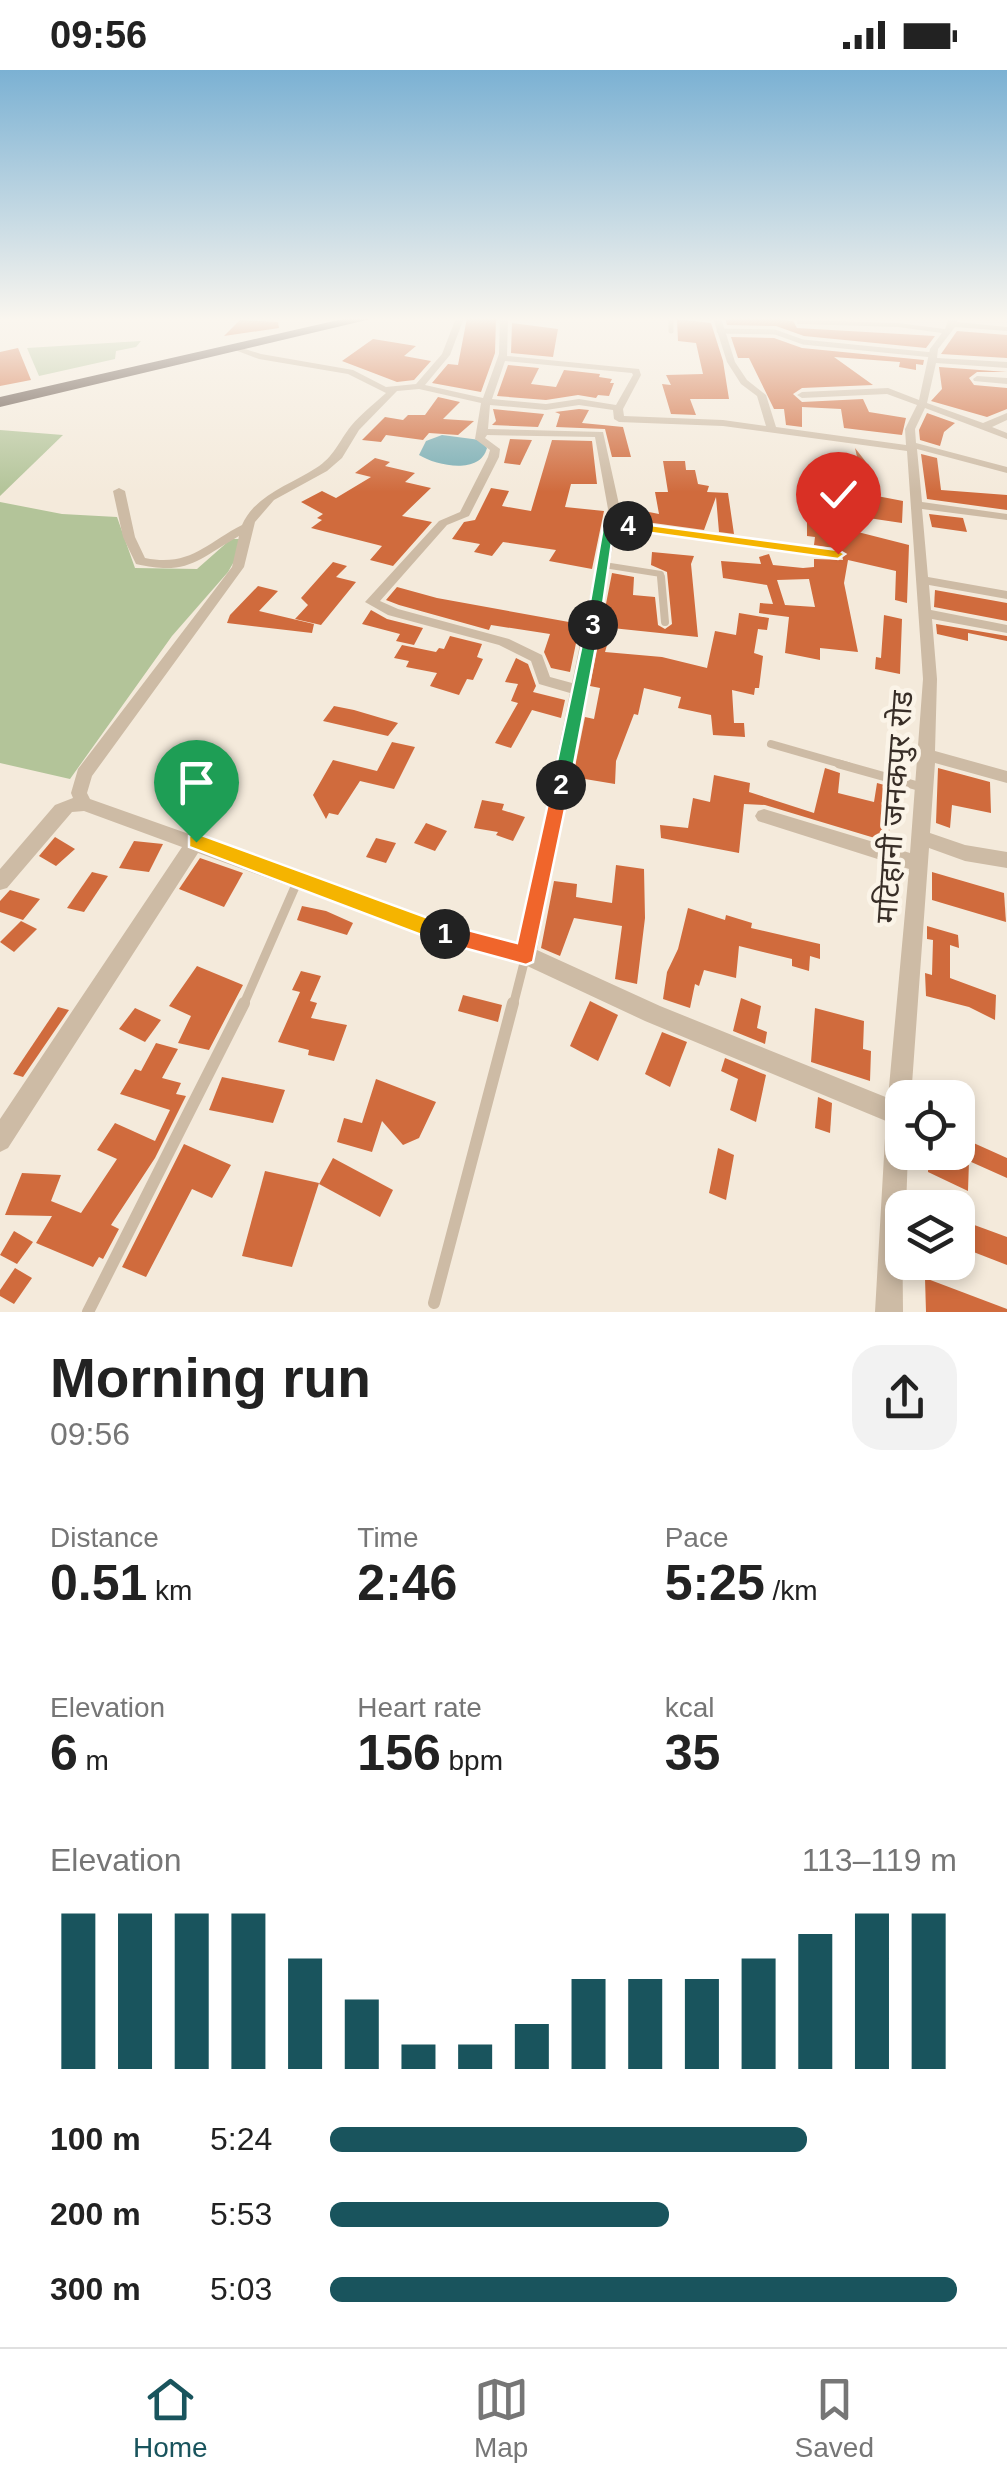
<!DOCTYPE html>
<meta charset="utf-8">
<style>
body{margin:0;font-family:Arial,"Noto Sans Devanagari",sans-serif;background:#f2f2f2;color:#222;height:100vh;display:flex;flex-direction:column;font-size:38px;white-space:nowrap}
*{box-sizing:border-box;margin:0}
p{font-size:32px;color:#767676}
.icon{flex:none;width:55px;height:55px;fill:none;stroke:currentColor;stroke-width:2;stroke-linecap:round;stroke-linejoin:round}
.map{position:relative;height:1242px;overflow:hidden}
.panel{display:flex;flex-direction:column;background:#fff;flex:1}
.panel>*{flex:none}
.buttons{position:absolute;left:885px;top:1010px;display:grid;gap:20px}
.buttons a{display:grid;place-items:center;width:90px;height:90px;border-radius:20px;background:#fff;box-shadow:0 5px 15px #0003;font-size:50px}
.pin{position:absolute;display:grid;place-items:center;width:85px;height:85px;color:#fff;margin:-102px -42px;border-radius:50% 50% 50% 0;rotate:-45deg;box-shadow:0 0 10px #0007}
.pin .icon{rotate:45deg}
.km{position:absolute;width:50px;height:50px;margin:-25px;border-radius:50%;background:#222;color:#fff;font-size:28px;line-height:50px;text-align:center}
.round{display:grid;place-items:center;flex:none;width:105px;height:105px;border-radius:30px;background:#f2f2f2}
.head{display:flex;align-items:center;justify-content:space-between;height:170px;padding:0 50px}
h1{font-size:55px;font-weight:800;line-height:75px}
.metrics{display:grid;grid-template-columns:repeat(3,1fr);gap:15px;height:170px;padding:10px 50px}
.metrics div{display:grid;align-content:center}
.metrics b{font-size:50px;font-weight:800}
.metrics small{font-size:28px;font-weight:400}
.metrics p{font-size:28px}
.chart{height:280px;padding:20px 50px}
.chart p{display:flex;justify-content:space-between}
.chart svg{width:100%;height:180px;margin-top:10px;stroke:#19545d;stroke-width:6}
ul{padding:0 50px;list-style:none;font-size:32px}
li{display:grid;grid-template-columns:160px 120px 1fr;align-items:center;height:75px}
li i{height:25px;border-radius:12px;background:#19545d}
.status{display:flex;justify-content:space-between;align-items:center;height:70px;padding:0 50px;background:#fff;direction:ltr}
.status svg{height:28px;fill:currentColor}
.tab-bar{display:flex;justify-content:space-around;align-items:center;height:140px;border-top:2px solid #e0e0e0;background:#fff;font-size:28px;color:#767676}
.tab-bar a{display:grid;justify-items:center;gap:5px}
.tab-bar .on{color:#19545d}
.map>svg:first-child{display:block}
.green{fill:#b3c499}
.water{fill:#77acb3}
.building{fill:#d06b3d;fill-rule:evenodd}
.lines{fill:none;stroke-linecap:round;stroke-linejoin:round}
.lane-far4{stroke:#cdbba5;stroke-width:5}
.lane-far3{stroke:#cdbba5;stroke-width:6}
.lane-far2{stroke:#cdbba5;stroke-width:8}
.lane-far1{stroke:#cdbba5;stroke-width:9}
.lane{stroke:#cdbba5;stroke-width:12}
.street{fill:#cdbba5;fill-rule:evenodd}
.highway{fill:#5a483d;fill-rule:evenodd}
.split-1{fill:#f5b400;stroke:#fff;stroke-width:2.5}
.split-2{fill:#f0652b;stroke:#fff;stroke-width:2.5}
.split-3{fill:#22a559;stroke:#fff;stroke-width:2.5}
.split-4{fill:#22a559;stroke:#fff;stroke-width:2.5}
.split-5{fill:#f5b400;stroke:#fff;stroke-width:2.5}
.labels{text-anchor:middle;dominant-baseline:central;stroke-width:9;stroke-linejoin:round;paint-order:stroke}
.street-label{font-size:30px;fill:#382e27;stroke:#fbf4e8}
</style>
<div class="status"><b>09:56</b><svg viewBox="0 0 49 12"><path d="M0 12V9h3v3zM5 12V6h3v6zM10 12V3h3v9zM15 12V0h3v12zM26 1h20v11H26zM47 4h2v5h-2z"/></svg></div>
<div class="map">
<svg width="1007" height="1242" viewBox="0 0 1007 1242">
<rect width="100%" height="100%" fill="#f4eadb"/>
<g class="green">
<polygon points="141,271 136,277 116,281 115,289 39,306 27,278"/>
<polygon points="0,360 63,365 0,426"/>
<polygon points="0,432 62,444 117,447 135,498 197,499 231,469 240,469 240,481 228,502 172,566 70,709 0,693"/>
</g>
<path class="water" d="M442,365L480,370L487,378C480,405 437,396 419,385L426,371Z"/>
<g class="building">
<polygon points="467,248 496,248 495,283 481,322 432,313 448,294 458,295"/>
<polygon points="725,248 770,248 793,251 797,258 935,266 926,278 804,266 776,256 727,255"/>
<polygon points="677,249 711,253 723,291 729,329 690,329 696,345 671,344 662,314 671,315 666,305 703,304 696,273 678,271"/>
<polygon points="240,250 278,252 279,258 224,266"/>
<polygon points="512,253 558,259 553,287 511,283"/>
<polygon points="957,261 1007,265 1007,288 941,284"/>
<polygon points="731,267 774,268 802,278 924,290 923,295 916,294 916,300 899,297 900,292 834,287 873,315 802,318 793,324 802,332 863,329 869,342 906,348 902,365 844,358 841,339 802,337 802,357 786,355 784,339 774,339 749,288 738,288"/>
<polygon points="373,269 416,276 404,286 431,291 414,310 397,312 342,291"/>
<polygon points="18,278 31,310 0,316 0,282"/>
<polygon points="508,295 539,298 531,314 556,317 564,300 600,304 599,307 612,309 610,313 614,313 609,326 598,325 596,328 578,325 546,330 497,326"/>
<polygon points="939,297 1007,302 977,302 969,308 974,315 1007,318 1007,339 987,347 931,331 942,319"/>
<polygon points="438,327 460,332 443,349 474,351 458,365 429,363 423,370 386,365 381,372 362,370 385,347 403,350 408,345 425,345"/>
<polygon points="493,339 544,344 538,357 492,355 496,351"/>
<polygon points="579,339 589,340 582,353 623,357 631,387 612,387 605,359 556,357 560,344 555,342"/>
<polygon points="927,343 955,353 944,362 940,376 920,370 919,360"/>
<polygon points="510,369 532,370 520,395 504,393"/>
<polygon points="552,370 592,371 597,414 571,414 565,437 604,441 592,499 549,491 556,480 503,472 492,486 474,482 480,474 452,469 464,452 475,450 491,418 509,421 502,436 531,441"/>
<path d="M855,378L873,401L877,426L903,431L902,453L848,445L846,459L909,475L907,533L895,530L896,501L848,490L844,513L858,582L820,578V590L785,583L789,547L759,543L760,533L773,534L767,515L723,508L721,491L761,494L759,487L769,484L773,495L803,498L814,497V489L843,490L841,479L814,475L815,467L807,466V450L816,452L812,418L862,427L858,398L829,393L830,386L857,387ZM809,509L815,537L785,535L777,510Z"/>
<polygon points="921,384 937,388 941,420 1007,425 1007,440 927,429"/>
<polygon points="375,388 390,392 385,396 415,403 405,412 431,418 402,446 432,452 393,496 370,490 382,476 311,458 322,450 317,448 323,444 301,432 322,421 336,428 371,407 355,403"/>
<polygon points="663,391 685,391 686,400 695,400 698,414 709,416 707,422 728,423 734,464 719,462 716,427 704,460 646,452 649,442 659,444 655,422 668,422"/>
<polygon points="929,444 963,448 967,462 932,457"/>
<polygon points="652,482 694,486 691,494 698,567 612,558 605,582 662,587 707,598 715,561 736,565 739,543 769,548 767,560 758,559 754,583 763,586 759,618 755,618 754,625 732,620 734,653 744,653 745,667 713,665 711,645 678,638 681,627 644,618 638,645 634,644 616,691 615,714 573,707 585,647 594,649 600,618 590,616 612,503 634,507 633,525 655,527 658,555 665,559 672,554 667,502 651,495"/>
<polygon points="333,492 347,496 336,507 356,512 321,555 295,549 308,535 301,528"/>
<polygon points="258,516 278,521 259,541 314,554 312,563 227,553 230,545"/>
<polygon points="397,517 437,528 580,554 570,602 551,598 544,582 550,564 491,555 489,560 399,535 386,530"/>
<polygon points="935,520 1007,533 1007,551 934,537"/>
<polygon points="371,540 387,549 423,558 414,575 396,571 400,564 362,554"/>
<polygon points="884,545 902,549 900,604 875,599 876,587 881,588"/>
<polygon points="936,554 1007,566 1007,571 968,563 968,571 937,564"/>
<polygon points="450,566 482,574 477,587 483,589 473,610 467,609 459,625 430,616 437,603 406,597 409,591 394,588 402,575 436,582 439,578 444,579"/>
<polygon points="516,588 528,594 536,616 533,622 565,630 561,648 532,640 511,678 495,673 518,633 511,631 518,614 505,612"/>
<polygon points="334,636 354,640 398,653 388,666 323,651"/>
<polygon points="392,672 415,677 394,719 360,711 338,745 329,743 326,749 313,725 333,690 377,701"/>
<polygon points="825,698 840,703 838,723 874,732 877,713 899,719 898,728 893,726 888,772 765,735 744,734 739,783 661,768 660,755 688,758 693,728 710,732 714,705 750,713 749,722 814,743"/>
<polygon points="938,698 990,712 991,743 952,735 950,758 936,753"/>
<polygon points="482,730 504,734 502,740 525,747 513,771 496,765 498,762 474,758"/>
<polygon points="426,753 447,761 435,781 414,773"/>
<polygon points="55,767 75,779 56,796 39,786"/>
<polygon points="376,768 396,773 386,793 366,787"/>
<polygon points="134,771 163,774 149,802 119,798"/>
<polygon points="200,788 243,803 224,837 179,819"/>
<polygon points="616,795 644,799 645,848 637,914 615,909 622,856 574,848 560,886 541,878 554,811 577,814 576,827 612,833"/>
<polygon points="92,802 108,806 84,842 67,838"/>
<polygon points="932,802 1004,823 1006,852 932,830"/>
<polygon points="10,820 40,829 23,850 0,842 0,831"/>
<polygon points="302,836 326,841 353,853 347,865 297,850"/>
<polygon points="688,838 725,850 726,845 752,853 751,858 820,874 820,889 810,886 809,901 792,896 792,889 739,876 736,908 704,900 699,916 695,914 690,938 663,929 667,902 678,879"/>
<polygon points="21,851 37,859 14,882 0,872"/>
<polygon points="927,856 958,865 959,878 950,875 950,908 996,925 995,950 969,937 926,926 925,903 932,905 933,870 927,869"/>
<polygon points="197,896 243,915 209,980 178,973 191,946 169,936"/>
<polygon points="301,901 321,906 310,931 317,933 311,948 347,955 334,991 308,985 309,980 278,972 300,922 292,920"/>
<polygon points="463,925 502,935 498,952 458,941"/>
<polygon points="741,928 761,936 757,958 767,962 765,974 733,961"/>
<polygon points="590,931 618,945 598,991 570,976"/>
<polygon points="58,937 69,940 23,1007 13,1004"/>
<polygon points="135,938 161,950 145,972 119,959"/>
<polygon points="815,938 864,951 863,979 871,981 870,1011 811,992"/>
<polygon points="662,962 687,972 670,1017 645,1004"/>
<polygon points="156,973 178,979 162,1008 181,1013 176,1024 186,1026 155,1088 111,1155 119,1159 103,1189 99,1187 93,1197 36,1173 52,1146 5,1145 22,1103 61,1105 51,1131 81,1143 117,1089 97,1080 115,1053 155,1071 170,1040 120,1024 135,999 141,1001"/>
<polygon points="725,988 766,1005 756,1052 730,1040 738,1009 721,1001"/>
<polygon points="222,1007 285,1020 273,1053 209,1040"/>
<polygon points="376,1009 436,1032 419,1068 403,1075 382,1051 372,1082 337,1072 344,1048 362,1053"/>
<polygon points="818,1027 832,1033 830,1063 815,1058"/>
<polygon points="958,1066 1007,1088 1007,1108 969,1091 968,1121 928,1102 929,1082 958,1082"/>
<polygon points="184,1074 231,1095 212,1128 192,1119 146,1207 122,1197"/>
<polygon points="718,1078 734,1085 726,1130 709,1123"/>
<polygon points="333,1088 393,1120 380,1147 319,1114"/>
<polygon points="265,1101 319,1113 292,1197 242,1186"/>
<polygon points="958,1149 1007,1167 1007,1195 958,1176"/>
<polygon points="14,1161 33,1172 17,1194 0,1185"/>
<polygon points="15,1198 32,1208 14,1234 0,1226 0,1220"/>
<polygon points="925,1208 1007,1239 1007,1242 926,1242"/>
</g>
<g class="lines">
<g class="lane-far4">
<polyline points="671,248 671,261"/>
<polyline points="719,261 775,262 803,272 933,285"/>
</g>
<g class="lane-far3">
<polyline points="610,454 838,485"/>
<polyline points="604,495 661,504 661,509"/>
</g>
<g class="lane-far2">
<polyline points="661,507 665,552"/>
<polyline points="771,674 848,696"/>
</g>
<g class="lane-far1">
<polyline points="839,694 925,718"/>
<polyline points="243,936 298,810"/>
<polyline points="513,936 526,885"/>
</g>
<g class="lane">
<polyline points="434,1233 513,933"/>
<polyline points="88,1242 244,933"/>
</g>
<g class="street">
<path d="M456,248H464L450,285L425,315L483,328L499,284L500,248H508L507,286L639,299L641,305L623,339L624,346L723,350L766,356L757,326L741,314L727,292L713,248H721L735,292L747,310L766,325L776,357L906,375L905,359L917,335L887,324L802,328L797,325L802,322L888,318L919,330L930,279L942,263L898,257L800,254H797V250L898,253L945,259L949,248H957V252L1007,257V261L955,257L938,279L937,288L1007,292V298L936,293L927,333L983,353L1007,343V350L992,357L1007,363V369L925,338L915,359L916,373L1007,397V403L917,379L922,432L1007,444V450L922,439L928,507L1007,521V529L929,515L931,540L1007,555V563L932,549L937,609L935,681L1007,701V713L935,693L930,763L965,775L1007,782V798L965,791L929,778L911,1028H902V1082H908L906,1138H902L903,1242H875L886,1051L645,951L523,894L454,876L198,783L8,1078L0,1082V1049L182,777L84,741L72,742L7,818L0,820V799L55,735L73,728L71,723L78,699L232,497L239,466C197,490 188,506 136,494L123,467L113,421L119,418L125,421L135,467L145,488C190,497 205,474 242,455C255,425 290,415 316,398C334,387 339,371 351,356C361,344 375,333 386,323L348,304L259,289L235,280V276L261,284L353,300L386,317L416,314L442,284ZM505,291L632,303L633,305L616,335L579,329L546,334L492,329ZM419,319L481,333L475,369L490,380L488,387L460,442L439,451L365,532L388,545L499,575L531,591L539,614L570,623L518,874L454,858L90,729L87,723L92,706L244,497L255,452L274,430L327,401L342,388L359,360L397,321ZM490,335L546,340L579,335L613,340L614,349L619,352L723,356L907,381L923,609L910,783L764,739L758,741L755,746L758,751L909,799L888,1028L660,936L537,880L585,625L588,621L586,617L620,439L603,362L488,359ZM487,365L595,367L608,439L572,613L550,607L542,585L509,569L398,539L380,531L447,455L469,446L499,387L500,379L485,368Z"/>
<polygon points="977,306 1007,308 1007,314 974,311 973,309"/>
</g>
<polygon class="highway" points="347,248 375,248 0,337 0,327"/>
</g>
<linearGradient id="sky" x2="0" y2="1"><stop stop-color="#7bb1d3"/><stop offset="0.59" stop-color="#faf6ef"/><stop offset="1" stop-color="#faf6ef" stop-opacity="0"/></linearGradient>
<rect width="1007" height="422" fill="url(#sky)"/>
<polygon class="split-1" points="196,763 453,857 456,864 445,874 189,777 189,766"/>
<polygon class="split-2" points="561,708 570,715 533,892 526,895 438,871 435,864 438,857 445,854 517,873 552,715"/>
<polygon class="split-3" points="593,550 600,555 570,715 561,722 552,715 586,555"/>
<polygon class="split-4" points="604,451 634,456 628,460 614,458 600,555 593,559 586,555"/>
<polygon class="split-5" points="628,452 838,480 845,484 838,489 623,459 621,456"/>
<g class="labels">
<g class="street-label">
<text transform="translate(894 737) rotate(-86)">मटिहानी जनकपुर रोड</text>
</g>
</g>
</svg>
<div class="buttons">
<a><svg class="icon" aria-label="locate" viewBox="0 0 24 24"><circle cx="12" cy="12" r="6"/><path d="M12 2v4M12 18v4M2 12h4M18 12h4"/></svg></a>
<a><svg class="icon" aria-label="layers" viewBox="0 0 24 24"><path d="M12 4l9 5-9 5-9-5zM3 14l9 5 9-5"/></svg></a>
</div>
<div class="pin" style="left:196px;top:772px;background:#1e9e55"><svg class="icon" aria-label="arrive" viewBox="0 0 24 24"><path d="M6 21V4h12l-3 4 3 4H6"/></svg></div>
<div class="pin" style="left:838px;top:484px;background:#d93025"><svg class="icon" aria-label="check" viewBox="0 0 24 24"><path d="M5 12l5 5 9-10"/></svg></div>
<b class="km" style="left:445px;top:864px">1</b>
<b class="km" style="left:561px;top:715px">2</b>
<b class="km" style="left:593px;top:555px">3</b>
<b class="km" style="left:628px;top:456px">4</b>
</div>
<section class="panel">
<div class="head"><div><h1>Morning run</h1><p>09:56</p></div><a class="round"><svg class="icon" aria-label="share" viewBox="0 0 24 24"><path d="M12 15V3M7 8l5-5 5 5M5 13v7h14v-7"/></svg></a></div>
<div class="metrics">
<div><p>Distance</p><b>0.51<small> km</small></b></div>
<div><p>Time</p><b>2:46</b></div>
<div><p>Pace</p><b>5:25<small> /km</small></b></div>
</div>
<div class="metrics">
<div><p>Elevation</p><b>6<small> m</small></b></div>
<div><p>Heart rate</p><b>156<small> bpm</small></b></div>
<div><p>kcal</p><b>35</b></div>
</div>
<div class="chart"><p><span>Elevation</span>113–119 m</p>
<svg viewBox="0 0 160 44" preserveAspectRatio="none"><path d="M5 44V6M15 44V6M25 44V6M35 44V6M45 44V17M55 44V27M65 44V38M75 44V38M85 44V33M95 44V22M105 44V22M115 44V22M125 44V17M135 44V11M145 44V6M155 44V6"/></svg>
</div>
<ul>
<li><b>100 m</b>5:24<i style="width:76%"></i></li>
<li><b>200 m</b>5:53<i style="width:54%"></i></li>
<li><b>300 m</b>5:03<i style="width:100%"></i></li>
</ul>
</section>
<nav class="tab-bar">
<a class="on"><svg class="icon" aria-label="home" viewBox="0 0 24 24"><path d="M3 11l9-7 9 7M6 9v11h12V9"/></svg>Home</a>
<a><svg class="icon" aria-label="map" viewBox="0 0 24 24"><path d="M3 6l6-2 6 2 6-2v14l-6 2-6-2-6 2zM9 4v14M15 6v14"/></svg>Map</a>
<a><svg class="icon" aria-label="saved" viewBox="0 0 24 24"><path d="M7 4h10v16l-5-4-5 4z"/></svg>Saved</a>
</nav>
